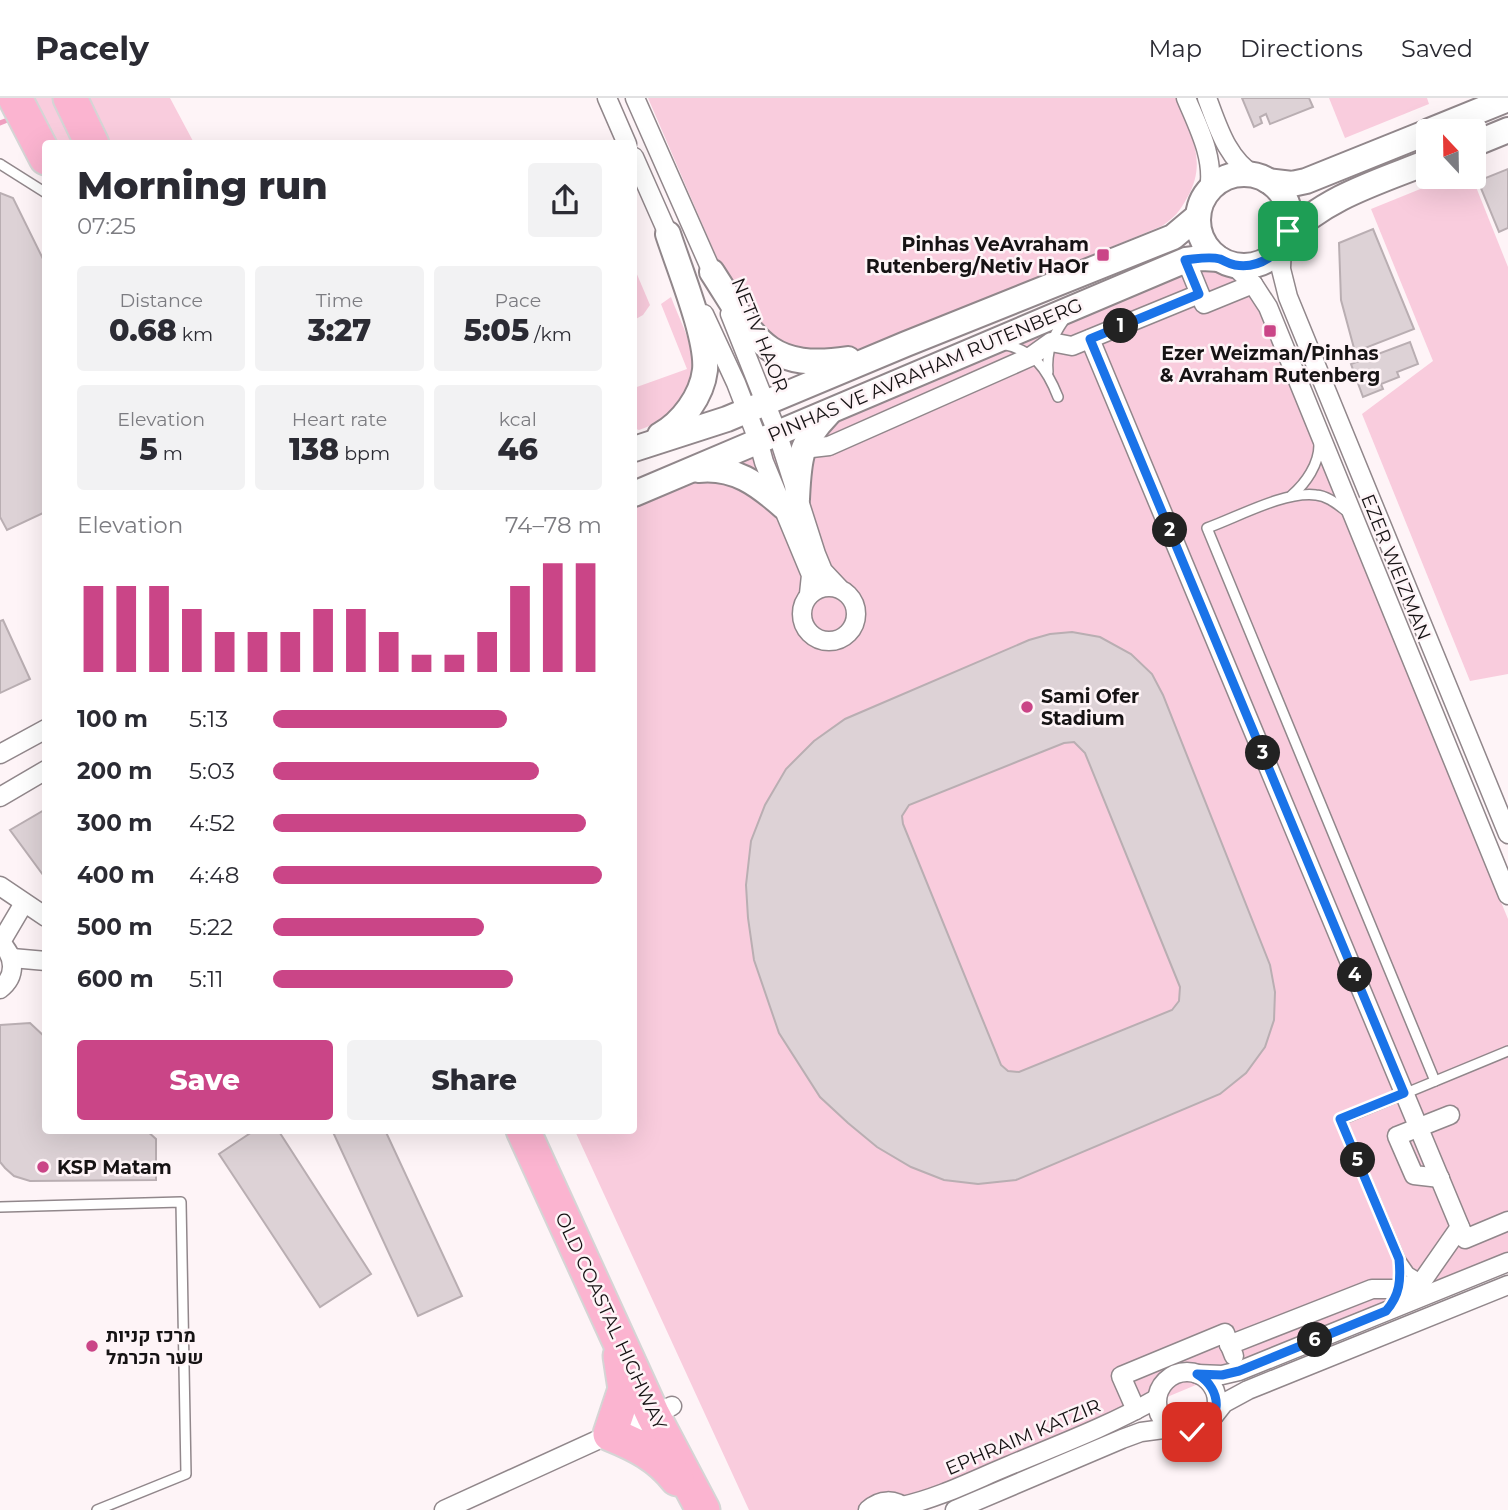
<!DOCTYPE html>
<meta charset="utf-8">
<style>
body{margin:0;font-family:Montserrat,Heebo,sans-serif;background:#f2f2f3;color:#2b2b33;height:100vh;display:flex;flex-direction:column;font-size:26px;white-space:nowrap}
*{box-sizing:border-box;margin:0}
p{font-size:23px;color:#7c7c81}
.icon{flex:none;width:38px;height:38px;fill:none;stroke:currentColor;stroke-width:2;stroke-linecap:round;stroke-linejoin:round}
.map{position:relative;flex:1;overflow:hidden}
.details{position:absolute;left:42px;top:42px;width:595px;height:994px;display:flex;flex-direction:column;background:#fff;border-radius:7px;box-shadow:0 7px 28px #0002}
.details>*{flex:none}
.needle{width:46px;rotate:338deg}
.fabs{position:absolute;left:1416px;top:21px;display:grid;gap:14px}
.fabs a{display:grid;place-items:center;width:70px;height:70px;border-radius:7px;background:#fff;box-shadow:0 7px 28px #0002;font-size:35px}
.pin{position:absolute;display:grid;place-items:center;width:60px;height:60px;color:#fff;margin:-30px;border-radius:14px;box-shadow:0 4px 10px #0006}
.km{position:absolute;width:35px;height:35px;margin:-18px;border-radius:50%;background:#222;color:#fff;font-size:19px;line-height:35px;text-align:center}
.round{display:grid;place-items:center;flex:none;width:74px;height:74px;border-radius:7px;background:#f2f2f3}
.headline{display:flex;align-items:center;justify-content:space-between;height:119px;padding:0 35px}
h1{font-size:38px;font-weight:800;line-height:52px}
.figures{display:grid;grid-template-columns:repeat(3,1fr);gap:10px;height:119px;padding:7px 35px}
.figures div{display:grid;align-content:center;border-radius:7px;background:#f2f2f3;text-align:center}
.figures b{font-size:30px;font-weight:800}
.figures small{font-size:19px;font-weight:400}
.figures p{font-size:19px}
.chart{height:196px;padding:14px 35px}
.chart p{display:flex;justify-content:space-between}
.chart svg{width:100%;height:126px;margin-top:7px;stroke:#ca4587;stroke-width:6}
.primary-button{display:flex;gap:14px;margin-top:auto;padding:14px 35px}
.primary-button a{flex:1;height:80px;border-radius:7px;background:#ca4587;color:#fff;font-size:28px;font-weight:800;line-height:80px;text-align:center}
.primary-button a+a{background:#f2f2f3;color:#2b2b33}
ul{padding:0 35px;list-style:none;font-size:23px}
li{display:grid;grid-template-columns:112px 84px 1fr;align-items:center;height:52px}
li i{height:18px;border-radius:9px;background:#ca4587}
header{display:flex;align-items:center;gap:42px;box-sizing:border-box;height:98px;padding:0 35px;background:#fff;border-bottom:2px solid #e1e1e2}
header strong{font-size:33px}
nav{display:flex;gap:38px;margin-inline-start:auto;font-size:24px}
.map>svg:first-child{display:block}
.green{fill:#f9ccdd}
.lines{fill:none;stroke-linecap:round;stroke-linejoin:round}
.stream{stroke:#ef9fc0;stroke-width:5}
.building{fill:#ddd2d6;stroke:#b9aeb2;stroke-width:2;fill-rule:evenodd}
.lane-casing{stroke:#91878b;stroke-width:12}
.street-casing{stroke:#91878b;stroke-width:21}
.secondary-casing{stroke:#91878b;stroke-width:28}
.highway-casing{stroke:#d5d5d5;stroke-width:37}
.lane{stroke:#fff;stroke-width:9}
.street{stroke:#fff;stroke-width:18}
.secondary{stroke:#fff;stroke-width:24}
.highway{stroke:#fbb4d0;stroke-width:33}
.route-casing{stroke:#fff;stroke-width:14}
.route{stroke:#1a73e8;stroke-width:9}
.poi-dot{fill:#ca4587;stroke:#fef4f7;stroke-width:2.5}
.labels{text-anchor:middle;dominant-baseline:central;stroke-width:5;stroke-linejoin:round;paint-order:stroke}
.poi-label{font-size:19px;font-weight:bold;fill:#161314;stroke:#fef4f7;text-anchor:start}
.street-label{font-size:19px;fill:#161314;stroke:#fef4f7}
</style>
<header>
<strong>Pacely</strong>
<nav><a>Map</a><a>Directions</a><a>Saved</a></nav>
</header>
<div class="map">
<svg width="1508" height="1412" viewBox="0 0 1508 1412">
<rect width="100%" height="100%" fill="#fef4f7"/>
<g class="green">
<polygon points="26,0 55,0 77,45 50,45"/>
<polygon points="84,0 170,0 194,45 106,45"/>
<path d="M648,0H1176C1191,35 1208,64 1187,100C1180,113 1174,120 1162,128L887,242L848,254L788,251L765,237L722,172Z"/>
<polygon points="1329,0 1427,0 1429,6 1345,40"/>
<polygon points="1450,79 1472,79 1508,169 1508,576 1470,583 1362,316 1433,263 1371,111"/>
<polygon points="1218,167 1239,177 1254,201 1508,821 1508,1157 896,1412 749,1412 575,1033 634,1032 634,397 1199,168"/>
<polygon points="636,174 650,207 643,217 634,222 634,175"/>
<path d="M671,199C678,218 690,240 693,261C700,299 672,321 639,332L634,330V290L687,271L661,206Z"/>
</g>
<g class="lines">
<polyline class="stream" points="0,25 5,23"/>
</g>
<g class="building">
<polygon points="1242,0 1309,0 1313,9 1270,26 1266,16 1260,19 1262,25 1254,29"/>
<polygon points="1508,71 1508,130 1499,134 1478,83"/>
<polygon points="0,95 13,100 46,167 46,420 43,415 7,432 0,419"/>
<polygon points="1373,131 1414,231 1355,254 1341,202 1339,145"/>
<polygon points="1410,244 1418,266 1397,274 1399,279 1381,286 1383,291 1363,299 1351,266"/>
<polygon points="3,522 30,581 0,595 0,523"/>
<path d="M1072,534L1100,539L1131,556L1152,576L1163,597L1270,867L1275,894L1274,922L1265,949L1246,975L1220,996L1016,1082L978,1086L944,1082L911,1069L877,1049L848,1025L820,999L779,935L754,862L748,820L746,787L751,743L765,707L786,671L814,643L845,621L1029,542L1050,536ZM1074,644L1085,655L1180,889L1179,903L1172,912L1019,974L1008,973L1001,967L903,726L902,718L909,707L1064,645Z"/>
<polygon points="46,711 46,781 10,732"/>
<polygon points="30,925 46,940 46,1032 146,1032 156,1041 156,1082 30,1083 14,1078 5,1070 0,1064 0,927"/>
<polygon points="255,1032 278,1032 371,1176 320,1209 219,1056"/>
<polygon points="332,1032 385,1032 462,1198 418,1218"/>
</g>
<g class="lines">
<defs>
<g id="lane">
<polyline points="0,66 46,95"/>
<path d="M1002,246C1034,252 1047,271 1058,299"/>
<path d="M1048,274C1046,253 1053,238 1064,222"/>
<path d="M1292,397C1306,385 1319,366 1319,347"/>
<path d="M1349,415C1339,408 1329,398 1316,397C1284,393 1238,419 1207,430L1435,983"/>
<polyline points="0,1109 181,1104 186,1376 97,1412"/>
<polyline points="1422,1182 1409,1174 1400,1161 1341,1022 1508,953"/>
</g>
<g id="street">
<polyline points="607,0 627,46"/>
<polyline points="635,0 716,183"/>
<path d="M1186,0C1198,29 1215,60 1209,92"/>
<path d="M1207,0C1218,29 1227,61 1255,78"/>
<polyline points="634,59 672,145"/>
<polyline points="1282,146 1281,171 1288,199 1508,736"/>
<polyline points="1186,162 1204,206 1253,186"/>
<polyline points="1232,166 1253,186 1268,209 1508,797"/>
<polyline points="704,216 736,285 758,342 764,364 811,477 809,496"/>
<polyline points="730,216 777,334 816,456 823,473 839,490"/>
<polyline points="1090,241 1465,1141 1508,1123"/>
<polyline points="803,351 829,348 1030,259 1051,244 1072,248 1199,196"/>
<circle cx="829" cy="516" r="27"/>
<polyline points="0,656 46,631"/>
<polyline points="0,699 46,672"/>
<polyline points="0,788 46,819"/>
<path d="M0,844C15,858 17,878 0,891"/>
<polyline points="1,844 24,805"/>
<polyline points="12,860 46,863"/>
<polyline points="1440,1080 1414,1077 1397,1038 1450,1017"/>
<polyline points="1229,1247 1372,1191 1399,1191 1423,1182 1460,1129"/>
<circle cx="1187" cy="1304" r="30"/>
<polyline points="1197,1276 1222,1277 1239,1273 1508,1164"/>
<polyline points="1136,1312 1121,1278 1225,1235 1234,1258"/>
<polyline points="1213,1319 1224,1305 1248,1292 1508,1187"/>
<path d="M902,1408C939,1400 974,1382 1008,1368C1058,1347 1109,1328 1156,1301"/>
<polyline points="444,1412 672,1308"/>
<path d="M868,1412C880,1401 895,1400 907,1412"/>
<polyline points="955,1412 1122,1341 1141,1334 1171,1330"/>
</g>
<g id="secondary">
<polyline points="1429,33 1508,1"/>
<polyline points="1474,46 1508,32"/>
<circle cx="1244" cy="122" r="46"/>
<polyline points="1268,83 1292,86 1306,83 1428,34"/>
<path d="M1286,140C1323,100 1378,84 1428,64"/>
<path d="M712,174C753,237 764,274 848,261"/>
<path d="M660,337C682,325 702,298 705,272C708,240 679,170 668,136"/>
<polyline points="634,351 727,321 906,246 1173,139 1198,118"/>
<path d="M698,372C734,368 758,386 784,409"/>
<polyline points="634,396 1186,162 1202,160 1219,161"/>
<path d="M797,401C799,361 799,346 828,316"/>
</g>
<g id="highway">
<polyline points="15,0 46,60"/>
<polyline points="70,0 92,46"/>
<polyline points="523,1032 653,1317 703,1412"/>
<path d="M620,1258L625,1291L610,1336C637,1347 659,1358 677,1381"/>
</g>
</defs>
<use href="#lane" class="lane-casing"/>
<use href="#street" class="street-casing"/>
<use href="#secondary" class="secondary-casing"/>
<use href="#highway" class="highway-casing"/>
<use href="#lane" class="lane"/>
<use href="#street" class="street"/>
<use href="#secondary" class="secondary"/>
<use href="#highway" class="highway"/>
</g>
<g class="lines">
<defs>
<path id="route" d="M1192,1334C1224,1326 1223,1291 1197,1276L1222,1277L1239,1273L1386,1213C1400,1197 1401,1182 1399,1161L1340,1021L1404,995L1090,241L1199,196L1185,162C1196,161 1209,158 1220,161C1225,163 1229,166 1235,167C1260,171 1281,156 1288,133"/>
</defs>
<use href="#route" class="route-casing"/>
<use href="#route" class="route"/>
</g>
<g class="poi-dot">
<rect x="1096" y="150" width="14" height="14" rx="3.5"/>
<rect x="1263" y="226" width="14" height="14" rx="3.5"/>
<circle cx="1027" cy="609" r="7"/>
<circle cx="43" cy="1069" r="7"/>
<circle cx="92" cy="1248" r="7"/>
</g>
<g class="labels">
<g class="poi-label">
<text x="1089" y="146" text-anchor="end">Pinhas VeAvraham<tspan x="1089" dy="22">Rutenberg/Netiv HaOr</tspan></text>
<text x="1270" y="255" text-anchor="middle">Ezer Weizman/Pinhas<tspan x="1270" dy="22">&amp; Avraham Rutenberg</tspan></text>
<text x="1041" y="598">Sami Ofer<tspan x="1041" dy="22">Stadium</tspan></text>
<text x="57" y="1069">KSP Matam</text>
<text x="106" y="1237">מרכז קניות<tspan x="106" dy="22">שער הכרמל</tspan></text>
</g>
<g class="street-label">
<text transform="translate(760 237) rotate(68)">NETIV HAOR</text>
<text transform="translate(925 272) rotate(-23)">PINHAS VE AVRAHAM RUTENBERG</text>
<text transform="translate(1396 469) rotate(68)">EZER WEIZMAN</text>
<text transform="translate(611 1223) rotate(65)">OLD COASTAL HIGHWAY</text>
<text transform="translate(1023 1339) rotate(-23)">EPHRAIM KATZIR</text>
</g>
</g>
</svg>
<div class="fabs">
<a><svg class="needle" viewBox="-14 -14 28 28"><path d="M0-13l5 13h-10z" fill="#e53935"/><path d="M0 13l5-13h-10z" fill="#7c7c81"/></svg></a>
</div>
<div class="pin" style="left:1288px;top:133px;background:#1e9e55"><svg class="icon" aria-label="arrive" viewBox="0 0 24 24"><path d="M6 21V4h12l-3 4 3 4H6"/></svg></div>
<div class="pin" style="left:1192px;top:1334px;background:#d93025"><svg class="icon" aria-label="check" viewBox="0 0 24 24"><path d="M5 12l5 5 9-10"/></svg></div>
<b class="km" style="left:1121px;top:228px">1</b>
<b class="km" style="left:1170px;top:432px">2</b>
<b class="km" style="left:1263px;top:655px">3</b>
<b class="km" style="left:1355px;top:877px">4</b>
<b class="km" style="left:1358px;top:1062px">5</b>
<b class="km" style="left:1315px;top:1242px">6</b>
<section class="details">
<div class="headline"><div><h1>Morning run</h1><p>07:25</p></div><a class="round"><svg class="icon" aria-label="share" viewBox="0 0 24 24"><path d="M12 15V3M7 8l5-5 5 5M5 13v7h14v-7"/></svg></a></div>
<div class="figures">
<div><p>Distance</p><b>0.68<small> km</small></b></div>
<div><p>Time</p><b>3:27</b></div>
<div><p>Pace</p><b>5:05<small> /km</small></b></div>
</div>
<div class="figures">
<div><p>Elevation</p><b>5<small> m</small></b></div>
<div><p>Heart rate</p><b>138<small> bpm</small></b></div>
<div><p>kcal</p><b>46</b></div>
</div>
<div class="chart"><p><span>Elevation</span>74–78 m</p>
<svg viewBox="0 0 160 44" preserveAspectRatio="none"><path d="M5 44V14M15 44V14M25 44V14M35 44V22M45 44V30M55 44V30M65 44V30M75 44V22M85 44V22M95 44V30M105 44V38M115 44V38M125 44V30M135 44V14M145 44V6M155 44V6"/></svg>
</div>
<ul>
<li><b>100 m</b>5:13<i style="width:71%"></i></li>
<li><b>200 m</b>5:03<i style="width:81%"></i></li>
<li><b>300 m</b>4:52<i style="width:95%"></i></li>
<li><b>400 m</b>4:48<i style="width:100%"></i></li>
<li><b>500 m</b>5:22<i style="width:64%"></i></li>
<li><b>600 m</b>5:11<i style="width:73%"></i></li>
</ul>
<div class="primary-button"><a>Save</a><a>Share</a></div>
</section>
</div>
